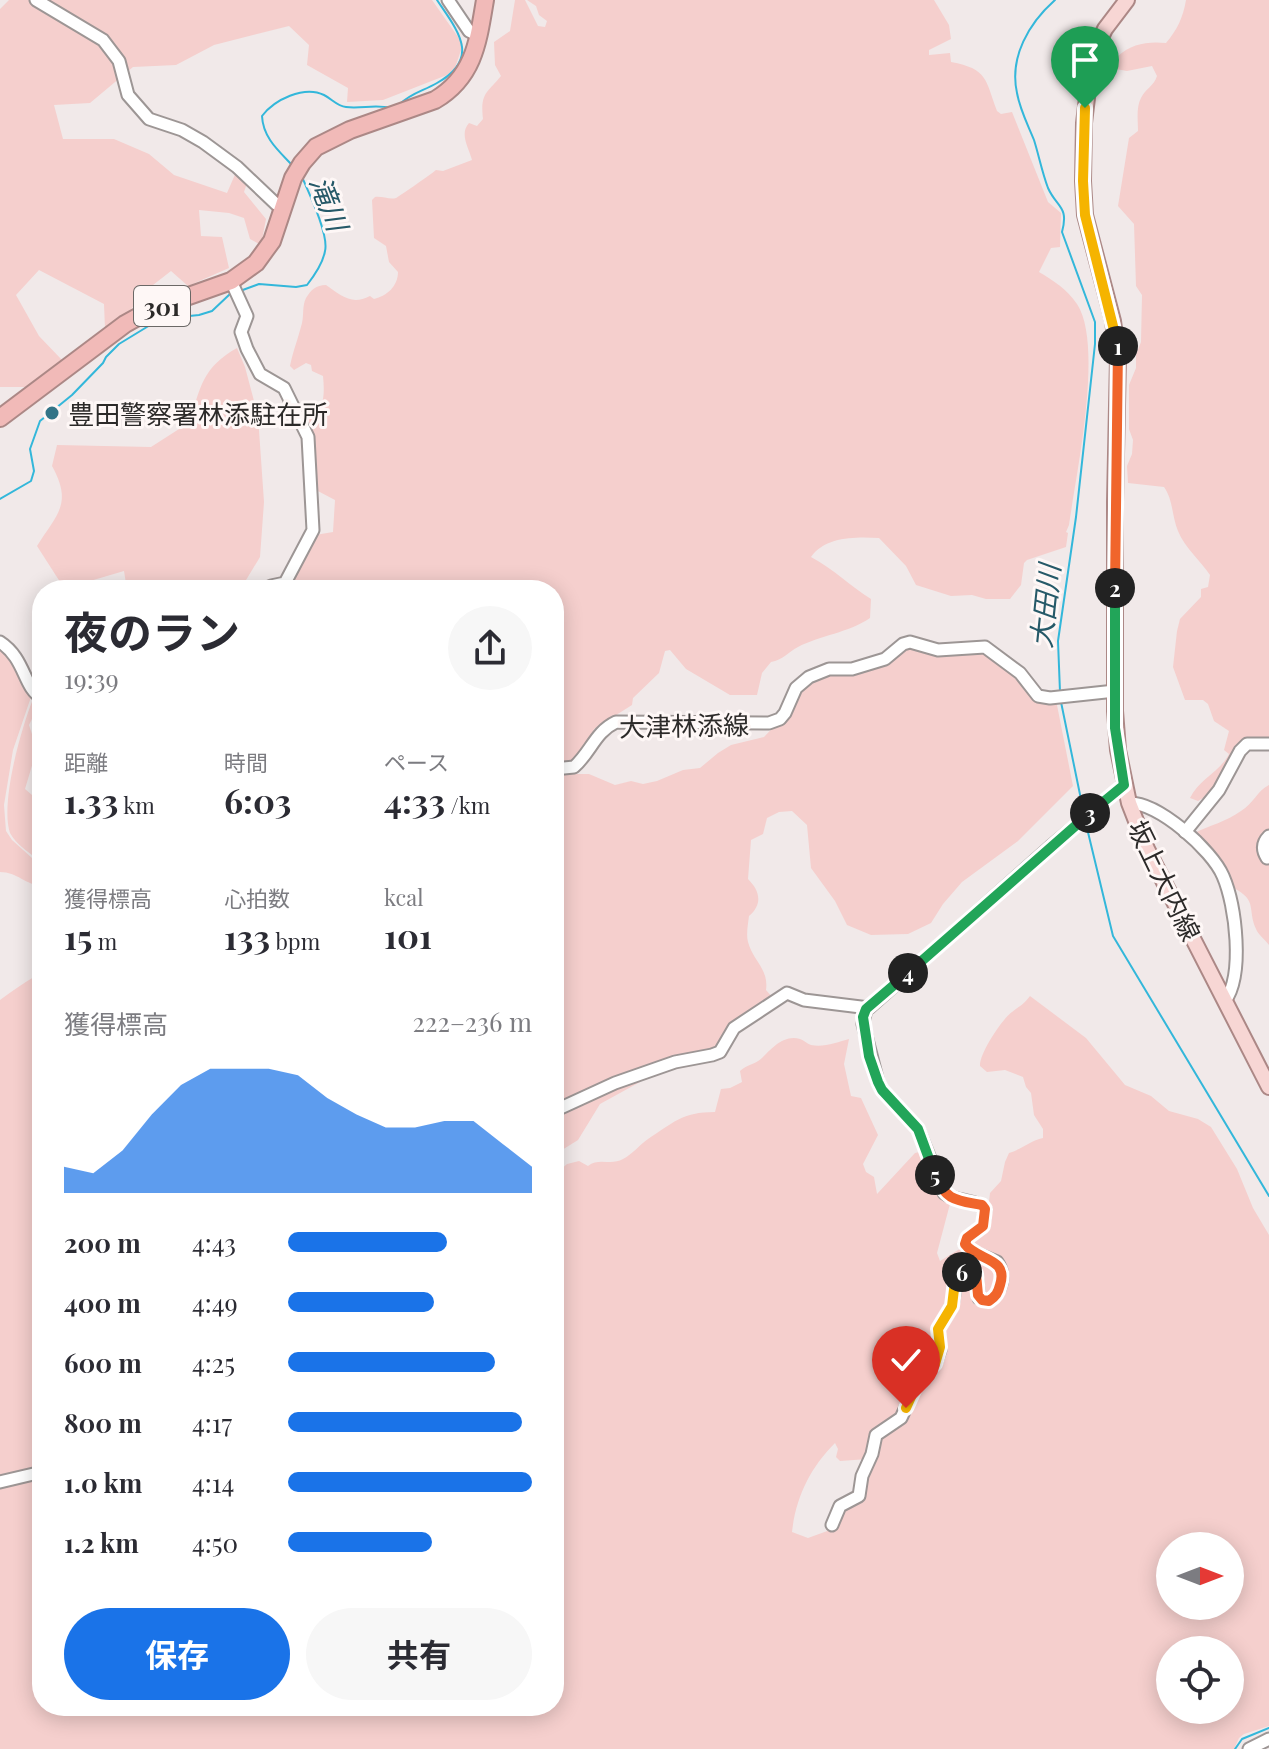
<!DOCTYPE html>
<html lang="ja">
<meta charset="utf-8">
<style>
body{margin:0;font-family:"Playfair Display","Noto Sans JP",serif;background:#f7f7f7;color:#2b2b33;height:100vh;display:flex;flex-direction:column;font-size:30px;white-space:nowrap}
*{box-sizing:border-box;margin:0}
p{font-size:26px;color:#7c7c81}
.icon{flex:none;width:44px;height:44px;fill:none;stroke:currentColor;stroke-width:2;stroke-linecap:round;stroke-linejoin:round}
.map{position:relative;flex:1;overflow:hidden}
.details{position:absolute;left:32px;top:580px;width:532px;height:1136px;display:flex;flex-direction:column;background:#fff;border-radius:32px;box-shadow:0 4px 20px #0003}
.details>*{flex:none}
.needle{width:52px;rotate:90deg}
.controls{position:absolute;left:1156px;top:1532px;display:grid;gap:16px}
.controls a{display:grid;place-items:center;width:88px;height:88px;border-radius:50%;background:#fff;box-shadow:0 4px 20px #0003;font-size:40px}
.pin{position:absolute;display:grid;place-items:center;width:68px;height:68px;color:#fff;margin:-82px -34px;border-radius:50% 50% 50% 0;rotate:-45deg;box-shadow:0 0 8px #0007}
.pin .icon{rotate:45deg}
.km{position:absolute;width:40px;height:40px;margin:-20px;border-radius:50%;background:#222;color:#fff;font-size:22px;line-height:40px;text-align:center}
.round{display:grid;place-items:center;flex:none;width:84px;height:84px;border-radius:42px;background:#f7f7f7}
.head{display:flex;align-items:center;justify-content:space-between;height:136px;padding:0 32px}
h1{font-size:44px;font-weight:700;line-height:60px}
.metrics{display:grid;grid-template-columns:repeat(3,1fr);gap:12px;height:136px;padding:8px 32px}
.metrics div{display:grid;align-content:center}
.metrics b{font-size:34px;font-weight:700}
.metrics small{font-size:22px;font-weight:400}
.metrics p{font-size:22px}
.chart{height:224px;padding:16px 32px}
.chart p{display:flex;justify-content:space-between}
.chart svg{width:100%;height:144px;margin-top:8px;fill:#1a73e8;opacity:.7}
.primary-button{display:flex;gap:16px;margin-top:auto;padding:16px 32px}
.primary-button a{flex:1;height:92px;border-radius:48px;background:#1a73e8;color:#fff;font-size:32px;font-weight:700;line-height:92px;text-align:center}
.primary-button a+a{background:#f7f7f7;color:#2b2b33}
ul{padding:0 32px;list-style:none;font-size:26px}
li{display:grid;grid-template-columns:128px 96px 1fr;align-items:center;height:60px}
li i{height:20px;border-radius:10px;background:#1a73e8}
.map>svg:first-child{display:block}
.green{fill:#f5cfcd;fill-rule:evenodd}
.lines{fill:none;stroke-linecap:round;stroke-linejoin:round}
.stream{stroke:#33b7da;stroke-width:2}
.minor-casing{stroke:#9d9695;stroke-width:15}
.major-casing{stroke:#ac8886;stroke-width:18}
.highway-casing{stroke:#ac8886;stroke-width:20}
.minor{stroke:#fff;stroke-width:11}
.major{stroke:#f7d6d4;stroke-width:14}
.highway{stroke:#f1bab8;stroke-width:16}
.split-1-casing{stroke:#fff;stroke-width:16}
.split-2-casing{stroke:#fff;stroke-width:16}
.split-3-casing{stroke:#fff;stroke-width:16}
.split-4-casing{stroke:#fff;stroke-width:16}
.split-5-casing{stroke:#fff;stroke-width:16}
.split-6-casing{stroke:#fff;stroke-width:16}
.split-7-casing{stroke:#fff;stroke-width:16}
.split-1{stroke:#f5b400;stroke-width:10}
.split-2{stroke:#f0652b;stroke-width:10}
.split-3{stroke:#22a559;stroke-width:10}
.split-4{stroke:#22a559;stroke-width:10}
.split-5{stroke:#22a559;stroke-width:10}
.split-6{stroke:#f0652b;stroke-width:10}
.split-7{stroke:#f5b400;stroke-width:10}
.poi-dot{fill:#337487;stroke:#fef7f6;stroke-width:3}
.labels{text-anchor:middle;dominant-baseline:central;stroke-width:6;stroke-linejoin:round;paint-order:stroke}
.shield{fill:#fef7f6;stroke:#6b6866;stroke-width:2}
.shield-label{font-size:24px;font-weight:bold;fill:#2c2a29}
.poi-label{font-size:26px;fill:#2c2a29;stroke:#fef7f6;text-anchor:start}
.street-label{font-size:26px;fill:#2c2a29;stroke:#fef7f6}
.water-label{font-size:28px;font-style:italic;fill:#265968;stroke:#fef7f6}
</style>
<div class="map">
<svg width="1269" height="1749" viewBox="0 0 1269 1749">
<rect width="100%" height="100%" fill="#f1e9e9"/>
<g class="green">
<polygon points="9,0 432,0 463,44 455,68 447,75 383,100 347,102 348,88 307,65 309,45 289,26 214,45 176,65 133,67 90,103 54,105 63,139 114,139 149,154 174,175 227,193 237,170 248,180 244,192 266,219 261,245 250,239 244,218 229,213 199,210 201,236 222,237 229,268 188,286 171,271 144,292 117,328 105,329 104,304 39,270 16,295 39,336 62,360 28,387 0,387 0,9"/>
<path d="M515,0H525L538,26L545,27L547,21L539,15L536,6L527,0H934L949,25L951,39L929,50V55L950,53L951,62C988,69 985,79 997,111L1001,114L1012,112L1048,202L1061,213L1060,247L1051,248L1039,272C1054,281 1067,289 1077,304C1104,345 1076,475 1069,525L1066,532L1068,533L1066,547L1027,560L1024,563L1021,585L1010,599H986L972,595L951,596L916,585L906,566L879,538C856,537 826,536 811,557C835,570 850,586 871,599L870,618C848,633 821,635 798,647C788,652 783,660 771,662L762,673L757,695H730L686,669L670,650L665,651L659,673L633,698L632,705L594,729L590,745L568,768L570,774H589L615,785L631,781L643,784L657,781L683,770L700,768L718,753L731,745L764,737L785,715L794,695L810,678L851,670L907,645L979,648L997,658L1032,693L1056,700L1073,786L1018,841L962,882L943,904L931,923L908,934L871,935L847,925L835,901L811,868L807,825L792,811L779,812L767,818L763,834L751,840L748,879C760,891 763,904 749,916C748,924 746,935 748,942C753,961 769,969 766,990L773,998L718,1049L554,1108V590H271L277,586L315,535L333,532L335,500L314,489L308,425C309,415 313,416 319,409C325,402 324,386 323,376L312,371L311,365L306,363L294,370L290,366C293,351 298,339 302,323C304,315 302,306 306,298C311,290 316,285 326,285C341,295 351,306 370,296L374,299C387,296 398,286 398,272L389,262L386,246L374,238L372,200L375,197C382,196 390,200 396,198C400,196 434,172 436,170L443,171L472,160C469,148 459,134 469,123L477,126L483,119C480,93 487,93 501,76L495,65L494,42L510,31Z"/>
<path d="M1186,0H1269V740L1247,741L1213,792L1198,801L1190,798C1199,779 1220,772 1229,754L1224,750L1229,731L1214,721L1208,704L1203,700H1185L1173,667L1177,631L1180,619L1201,597V589L1208,587L1210,575C1200,560 1185,548 1178,531C1172,517 1173,499 1164,487L1128,483L1127,466L1132,454L1133,440L1129,429V385L1136,368V355L1141,342L1142,295L1136,286L1134,224L1118,206L1129,138L1138,131C1138,121 1136,107 1141,98C1145,89 1154,86 1157,76L1152,66L1127,71L1116,69L1118,56C1131,44 1148,41 1166,43C1177,30 1183,18 1186,0Z"/>
<path d="M237,348L245,367L258,416L264,502L260,557L240,590H127L124,571L90,581L62,585L37,546C57,514 73,504 52,466L57,445L151,447L190,422C200,387 203,367 237,348Z"/>
<path d="M0,646L13,655L32,694L13,750L4,805L6,831L12,840L42,867V886C26,885 17,872 0,872Z"/>
<path d="M33,699L37,700L39,705L29,725L37,749L25,789L32,795L42,797V863C32,854 16,845 10,833C0,803 21,729 33,699Z"/>
<path d="M1269,785V836L1261,855L1269,864V945C1265,940 1258,934 1256,929C1247,909 1258,901 1234,888L1228,874L1194,833C1209,826 1227,821 1241,811C1253,804 1257,791 1269,785Z"/>
<path d="M42,973V1470L0,1481V1000C14,990 27,980 42,973Z"/>
<path d="M1030,996L1086,1038L1125,1085L1151,1096L1169,1111L1198,1119L1211,1127L1237,1169L1253,1208L1269,1235V1726L1244,1734L1239,1738L1234,1749H0V1484L42,1473V1706H554V1175L567,1164L579,1161L588,1166C599,1157 611,1166 623,1159C633,1154 639,1145 648,1139C673,1123 682,1112 715,1112L721,1089L730,1088L742,1082L740,1071C746,1065 756,1064 762,1058C771,1049 784,1034 800,1039C804,1040 807,1044 811,1045C823,1048 838,1042 849,1039L844,1064L851,1096L861,1098L878,1135L863,1164L866,1172L874,1177L877,1194L915,1153L924,1151L939,1191L951,1200L937,1253L940,1261L963,1247L969,1252L995,1264C1002,1277 999,1287 991,1299H985L980,1294V1278L977,1273L962,1269L957,1274L952,1300L934,1332L939,1349L934,1361L919,1376L899,1418L875,1432L868,1459L840,1461L836,1457L838,1449L835,1443C810,1468 796,1497 792,1532L808,1538L830,1530L841,1506L864,1492C865,1472 874,1455 877,1435L902,1418L921,1377L936,1364L942,1346L940,1329L954,1305L959,1277L966,1272C979,1275 976,1287 976,1297L983,1303H991C1021,1273 999,1261 972,1249L969,1242L986,1227L990,1193L1001,1181L1005,1162L1009,1153C1022,1149 1030,1141 1043,1138V1129L1034,1115L1031,1093L1026,1087L1023,1077L1005,1070L987,1072L980,1066C979,1054 1002,1019 1012,1012C1020,1006 1024,1004 1030,996ZM1170,1546H1230V1606H1170ZM1170,1650H1230V1710H1170Z"/>
<polygon points="640,1077 640,1082 600,1104 578,1140 554,1155 554,1114"/>
</g>
<g class="lines">
<g class="stream">
<path d="M1055,0C1029,23 1009,57 1017,93C1020,110 1028,125 1034,140C1039,156 1042,172 1048,188C1057,208 1069,206 1062,232L1095,322V344L1076,517L1058,641L1060,692"/>
<path d="M400,104C411,93 423,91 437,83C482,58 457,30 437,0"/>
<path d="M293,166C279,151 263,138 262,116C274,100 304,85 324,95C332,99 337,106 346,107C361,109 376,104 390,108"/>
<path d="M240,291L259,284L296,287L307,285C314,276 323,263 325,251C329,235 309,193 302,177"/>
<polyline points="0,499 31,481 34,471 30,449 40,421 72,395 103,363 106,357 119,344 160,319 199,315 212,311 230,294"/>
<polyline points="1061,702 1084,814"/>
<polyline points="1086,824 1113,936 1269,1196"/>
<polyline points="1235,1749 1242,1739 1269,1728"/>
</g>
<defs>
<g id="minor">
<polyline points="36,0 103,40 119,61 128,95 149,119 182,130 203,142 237,167 276,204 284,207"/>
<polyline points="448,0 469,31 479,36"/>
<polyline points="231,281 247,316 241,332 247,349 260,374 284,388 308,437 313,530 285,583 271,586 269,590"/>
<path d="M0,642C26,659 23,688 42,698"/>
<path d="M554,769L574,767C591,752 595,732 616,722L769,723L780,719L785,713L796,688L809,677L829,669H852L885,659L903,644L910,642L938,650L985,647L1020,673L1038,696L1050,698L1115,691"/>
<path d="M1129,803C1158,802 1212,850 1223,876C1236,906 1244,975 1225,1001"/>
<polyline points="1185,832 1219,790 1240,751 1247,744 1269,744"/>
<path d="M1269,836C1262,843 1262,850 1267,858L1269,857"/>
<polyline points="554,1111 615,1083 675,1062 712,1055 720,1052 734,1028 787,993 804,1000 869,1008 1050,847 1124,785"/>
<polyline points="0,1482 42,1472"/>
<path d="M832,1525L840,1506L859,1496L862,1476L872,1454L876,1435L901,1418L920,1377L935,1364L940,1350L938,1329L952,1306L957,1277L964,1271L976,1274L979,1298L989,1301C1002,1292 1006,1275 997,1262L970,1251L965,1244L967,1238L983,1226L985,1209C975,1199 956,1202 944,1193L918,1129L882,1090L878,1082L863,1024L866,1009"/>
<polyline points="1249,1749 1269,1739"/>
</g>
<polyline id="major" points="1127,0 1105,29 1092,56 1084,123 1083,181 1085,215 1113,321 1118,358 1115,502 1115,711 1118,750 1129,803 1147,849 1269,1087"/>
<path id="highway" d="M0,418L125,324L152,309L231,281L256,263L272,241L293,178L302,163L316,147L350,130L435,100C474,77 478,42 485,0"/>
</defs>
<use href="#minor" class="minor-casing"/>
<use href="#major" class="major-casing"/>
<use href="#highway" class="highway-casing"/>
<use href="#minor" class="minor"/>
<use href="#major" class="major"/>
<use href="#highway" class="highway"/>
</g>
<g class="lines">
<defs>
<polyline id="split-1" points="1085,108 1083,181 1085,215 1118,346"/>
<polyline id="split-2" points="1115,588 1118,346"/>
<polyline id="split-3" points="1090,813 1124,785 1115,728 1115,588"/>
<polyline id="split-4" points="908,973 1090,813"/>
<polyline id="split-5" points="908,973 866,1009 863,1017 869,1056 878,1082 882,1090 918,1129 935,1175"/>
<path id="split-6" d="M935,1175C946,1201 956,1200 982,1205L985,1209L983,1226L967,1238L965,1244C977,1261 1009,1257 1000,1285C998,1293 996,1296 989,1301L982,1300L978,1295L976,1274L962,1272"/>
<polyline id="split-7" points="906,1408 920,1377 935,1364 940,1347 938,1329 952,1306 955,1281 962,1272"/>
</defs>
<use href="#split-1" class="split-1-casing"/>
<use href="#split-2" class="split-2-casing"/>
<use href="#split-3" class="split-3-casing"/>
<use href="#split-4" class="split-4-casing"/>
<use href="#split-5" class="split-5-casing"/>
<use href="#split-6" class="split-6-casing"/>
<use href="#split-7" class="split-7-casing"/>
<use href="#split-1" class="split-1"/>
<use href="#split-2" class="split-2"/>
<use href="#split-3" class="split-3"/>
<use href="#split-4" class="split-4"/>
<use href="#split-5" class="split-5"/>
<use href="#split-6" class="split-6"/>
<use href="#split-7" class="split-7"/>
</g>
<circle class="poi-dot" cx="52" cy="413" r="8"/>
<g class="labels">
<rect class="shield" x="134" y="286" width="56" height="40" rx="6"/>
<g class="shield-label">
<text x="162" y="306">301</text>
</g>
<g class="poi-label">
<text x="68" y="413">豊田警察署林添駐在所</text>
</g>
<g class="street-label">
<text transform="translate(684 725) rotate(-1)">大津林添線</text>
<text transform="translate(1165 880) rotate(64)">坂上大内線</text>
</g>
<g class="water-label">
<text transform="translate(330 203) rotate(69)">滝川</text>
<text transform="translate(1044 606) rotate(-84)">大田川</text>
</g>
</g>
</svg>
<div class="controls">
<a><svg class="needle" viewBox="-14 -14 28 28"><path d="M0-13l5 13h-10z" fill="#e53935"/><path d="M0 13l5-13h-10z" fill="#7c7c81"/></svg></a>
<a><svg class="icon" aria-label="locate" viewBox="0 0 24 24"><circle cx="12" cy="12" r="6"/><path d="M12 2v4M12 18v4M2 12h4M18 12h4"/></svg></a>
</div>
<div class="pin" style="left:1085px;top:108px;background:#1e9e55"><svg class="icon" aria-label="arrive" viewBox="0 0 24 24"><path d="M6 21V4h12l-3 4 3 4H6"/></svg></div>
<div class="pin" style="left:906px;top:1408px;background:#d93025"><svg class="icon" aria-label="check" viewBox="0 0 24 24"><path d="M5 12l5 5 9-10"/></svg></div>
<b class="km" style="left:1118px;top:346px">1</b>
<b class="km" style="left:1115px;top:588px">2</b>
<b class="km" style="left:1090px;top:813px">3</b>
<b class="km" style="left:908px;top:973px">4</b>
<b class="km" style="left:935px;top:1175px">5</b>
<b class="km" style="left:962px;top:1272px">6</b>
<section class="details">
<div class="head"><div><h1>夜のラン</h1><p>19:39</p></div><a class="round"><svg class="icon" aria-label="share" viewBox="0 0 24 24"><path d="M12 15V3M7 8l5-5 5 5M5 13v7h14v-7"/></svg></a></div>
<div class="metrics">
<div><p>距離</p><b>1.33<small> km</small></b></div>
<div><p>時間</p><b>6:03</b></div>
<div><p>ペース</p><b>4:33<small> /km</small></b></div>
</div>
<div class="metrics">
<div><p>獲得標高</p><b>15<small> m</small></b></div>
<div><p>心拍数</p><b>133<small> bpm</small></b></div>
<div><p>kcal</p><b>101</b></div>
</div>
<div class="chart"><p><span>獲得標高</span>222–236 m</p>
<svg viewBox="0 0 160 44" preserveAspectRatio="none"><path d="M0 44V36L10 38L20 31L30 20L40 11L50 6L60 6L70 6L80 8L90 15L100 20L110 24L120 24L130 22L140 22L150 29L160 36V44z"/></svg>
</div>
<ul>
<li><b>200 m</b>4:43<i style="width:65%"></i></li>
<li><b>400 m</b>4:49<i style="width:60%"></i></li>
<li><b>600 m</b>4:25<i style="width:85%"></i></li>
<li><b>800 m</b>4:17<i style="width:96%"></i></li>
<li><b>1.0 km</b>4:14<i style="width:100%"></i></li>
<li><b>1.2 km</b>4:50<i style="width:59%"></i></li>
</ul>
<div class="primary-button"><a>保存</a><a>共有</a></div>
</section>
</div>
